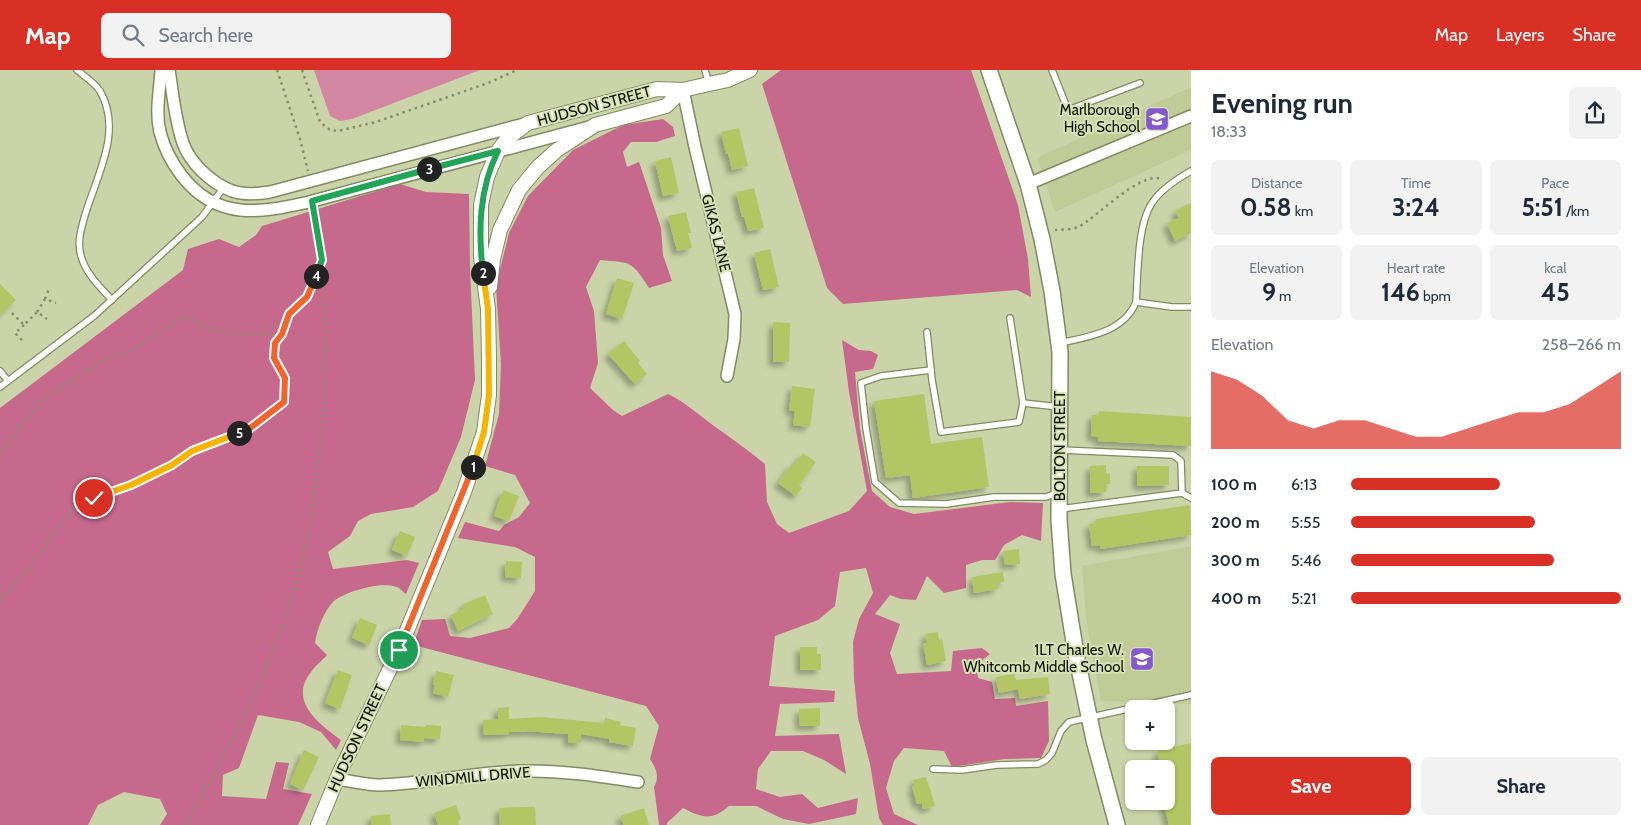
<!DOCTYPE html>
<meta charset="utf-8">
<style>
body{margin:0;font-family:Cabin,sans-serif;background:#f2f2f3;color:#1f2937;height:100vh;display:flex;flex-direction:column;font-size:19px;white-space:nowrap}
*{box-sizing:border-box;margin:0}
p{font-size:16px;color:#747a83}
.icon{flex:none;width:28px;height:28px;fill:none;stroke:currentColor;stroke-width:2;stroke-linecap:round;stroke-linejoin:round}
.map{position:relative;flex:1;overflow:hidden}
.drawer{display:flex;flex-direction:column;background:#fff;width:450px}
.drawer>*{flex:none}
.fabs{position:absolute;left:1125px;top:630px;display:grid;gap:10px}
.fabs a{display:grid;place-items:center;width:50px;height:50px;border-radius:8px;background:#fff;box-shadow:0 1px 4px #0004;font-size:25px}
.pin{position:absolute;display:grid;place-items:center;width:42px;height:42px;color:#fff;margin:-21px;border:2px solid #fff;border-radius:50%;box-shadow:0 1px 5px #0007}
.km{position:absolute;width:25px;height:25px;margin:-12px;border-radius:50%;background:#222;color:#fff;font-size:14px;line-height:25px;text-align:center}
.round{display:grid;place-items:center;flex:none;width:52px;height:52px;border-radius:8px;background:#f2f2f3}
.head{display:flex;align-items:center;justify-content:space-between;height:85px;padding:0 20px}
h1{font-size:28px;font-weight:700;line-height:38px}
.figures{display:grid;grid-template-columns:repeat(3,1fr);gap:8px;height:85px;padding:5px 20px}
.figures div{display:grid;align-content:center;border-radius:8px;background:#f2f2f3;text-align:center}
.figures b{font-size:25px;font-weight:700}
.figures small{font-size:14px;font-weight:400}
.figures p{font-size:14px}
.chart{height:140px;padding:10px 20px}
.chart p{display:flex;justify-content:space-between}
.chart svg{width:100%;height:90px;margin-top:5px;fill:#d93025;opacity:.7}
.action{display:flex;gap:10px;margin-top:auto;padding:10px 20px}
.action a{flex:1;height:58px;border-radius:8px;background:#d93025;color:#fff;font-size:20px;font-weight:700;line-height:58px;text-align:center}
.action a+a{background:#f2f2f3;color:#1f2937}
ul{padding:0 20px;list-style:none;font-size:16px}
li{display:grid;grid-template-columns:80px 60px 1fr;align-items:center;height:38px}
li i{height:12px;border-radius:6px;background:#d93025}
header{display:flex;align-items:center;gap:30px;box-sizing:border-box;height:70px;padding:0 25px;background:#d93025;color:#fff}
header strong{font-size:24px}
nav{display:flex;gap:28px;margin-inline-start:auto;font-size:18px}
.search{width:350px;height:45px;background:#f2f2f3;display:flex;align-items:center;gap:12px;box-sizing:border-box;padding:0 18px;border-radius:8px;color:#747a83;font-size:19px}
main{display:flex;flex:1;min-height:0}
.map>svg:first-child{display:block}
.built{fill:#c1cb98}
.green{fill:#d487a2}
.forest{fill:#c7698c}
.building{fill:#b4c563;filter:url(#shadow)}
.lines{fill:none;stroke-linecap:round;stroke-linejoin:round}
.service-casing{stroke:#818a60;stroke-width:8}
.minor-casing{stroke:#818a60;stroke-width:14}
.tertiary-casing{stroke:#818a60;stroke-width:16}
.secondary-casing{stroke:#818a60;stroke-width:18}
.path{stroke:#888f6e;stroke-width:2.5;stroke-dasharray:2.5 4;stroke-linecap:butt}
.service{stroke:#fff;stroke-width:5.5}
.minor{stroke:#fff;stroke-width:11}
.tertiary{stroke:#fff;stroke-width:14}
.secondary{stroke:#fff;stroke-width:15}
.split-1-casing{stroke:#fff;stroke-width:10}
.split-2-casing{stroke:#fff;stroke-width:10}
.split-3-casing{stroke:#fff;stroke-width:10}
.split-4-casing{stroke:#fff;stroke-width:10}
.split-5-casing{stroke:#fff;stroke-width:10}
.split-6-casing{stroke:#fff;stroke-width:10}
.split-1{stroke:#f0652b;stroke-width:6}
.split-2{stroke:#f5b400;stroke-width:6}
.split-3{stroke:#22a559;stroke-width:6}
.split-4{stroke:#22a559;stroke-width:6}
.split-5{stroke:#f0652b;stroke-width:6}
.split-6{stroke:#f5b400;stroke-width:6}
.labels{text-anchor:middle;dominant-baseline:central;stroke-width:4;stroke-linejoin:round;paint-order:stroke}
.street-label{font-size:15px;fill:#0d1002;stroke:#d8e1b4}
.poi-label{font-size:15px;fill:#0d1002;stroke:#d8e1b4;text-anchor:end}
</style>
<header>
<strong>Map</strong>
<div class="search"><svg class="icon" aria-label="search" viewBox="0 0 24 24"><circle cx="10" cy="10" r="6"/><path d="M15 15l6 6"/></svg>Search here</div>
<nav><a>Map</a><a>Layers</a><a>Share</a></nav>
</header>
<main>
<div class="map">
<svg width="1191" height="755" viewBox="0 0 1191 755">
<defs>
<filter id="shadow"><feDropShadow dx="-4.5" dy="4.5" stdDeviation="2.5" flood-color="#0004"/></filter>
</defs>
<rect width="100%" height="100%" fill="#cbd4a8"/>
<g class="built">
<polygon points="1191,17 1191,80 1055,142 1037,88"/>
<polygon points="1191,476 1191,634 1101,631 1086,548 1082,496"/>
</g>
<polygon class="green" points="314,0 480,0 352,49 340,51 330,46"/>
<g class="forest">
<polygon points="781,0 971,0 1018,135 1028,189 1031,227 1017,220 843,234 827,218 762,14"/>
<path d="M663,49L673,57L675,66L656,72H631L623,82L627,97L639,92L661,158L663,185L672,211L649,218C631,190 632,193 600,190L586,217L594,241L598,293L590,318L613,340L622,346L668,324C685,332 699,345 714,356C731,368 748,380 765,394L767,432L777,454L789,463L849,441L867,421L849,322L842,270L859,280L871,281L878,285L873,299L855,302L860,359L872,421L890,437L914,444L1010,432L1043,433L1041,471L1022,465L1004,475L995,490H982L966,495V518L944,523L927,506L916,530L901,529L890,525L875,544L900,554L890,583L897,604L951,601L953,581L982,578L990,584L976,595L978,608L992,612L995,629L1015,628L1016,636L1048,631L1049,671L1041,688L1005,689L952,697L944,681L904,678L894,691L886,718L894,744L918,755H883L879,748L870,694L858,648L854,609L853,572L859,549L873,523L866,498L840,502L835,536L818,550L775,566L769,616L835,621L834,632L780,634L775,666L839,664L846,704L824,690L803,681H771L758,699L756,719L780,727L802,724L818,738L858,728L856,744L809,754L783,749L756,736H729C712,751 702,748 683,738L667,753V755H659L654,717C660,707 656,698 650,689L659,656L646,636L421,577L414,573L422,550L445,549L450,566L470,568L509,558L518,548L535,521V487L515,477L458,468L465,452L499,461L504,455L519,447L530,433L515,405L485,396L499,344L501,295L496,216L509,163L528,126L573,80L623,55Z"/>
<path d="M400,114L426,122L469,124L470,199L475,310L461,367L438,421L413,437L371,444L358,451L350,466L328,482L333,499L407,490L419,493L406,524C403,522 400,518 397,517C382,511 346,521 334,531C324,541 317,559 315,573L327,585C322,591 315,596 311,602C288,631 319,654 341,670L336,680L321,662L299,652L258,645L239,698L223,705L222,726L266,729L276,692L289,693L283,719L312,724L298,755H160L167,744L160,729L124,722L98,735L88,755H0V338L183,200L188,179L219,169L239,177L256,165L262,156Z"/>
</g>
<g class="building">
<polygon points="739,58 748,96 732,100 728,83 726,84 721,62"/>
<polygon points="671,87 679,123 663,126 655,91"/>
<polygon points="754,118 764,158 748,161 744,146 742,147 736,122"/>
<polygon points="1191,133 1191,163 1175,171 1167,153 1179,148 1175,141"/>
<polygon points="686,142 691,163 688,163 692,178 677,181 668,146"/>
<polygon points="770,179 779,217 763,220 754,183"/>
<polygon points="617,208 634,213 622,249 606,244"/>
<polygon points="0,214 16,230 0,245"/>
<polygon points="773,252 790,253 789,292 773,292"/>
<polygon points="624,271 640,291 638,293 647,304 635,314 608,284"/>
<polygon points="792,316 815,319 810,357 793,355 795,341 789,340"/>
<polygon points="924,324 931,374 982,367 989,417 913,428 910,405 886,408 874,331"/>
<polygon points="1099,341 1191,347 1191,376 1098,371 1098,367 1091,366 1092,345 1099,345"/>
<polygon points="803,383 816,392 799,415 802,418 796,426 778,413 792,394 794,396"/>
<polygon points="1106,395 1106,404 1110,403 1110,414 1106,414 1106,422 1090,423 1090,396"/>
<polygon points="1137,396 1169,396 1169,415 1137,416"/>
<polygon points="503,420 519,426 509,451 494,446"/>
<polygon points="1190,435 1191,465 1101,479 1100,475 1092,476 1089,454 1096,453 1096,449"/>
<polygon points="400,461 415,467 407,486 392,480"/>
<polygon points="1019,479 1020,494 1005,495 1003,481"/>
<polygon points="506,491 522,492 521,508 505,507"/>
<polygon points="1003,502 1004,512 997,513 998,519 974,523 972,507"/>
<polygon points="485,525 493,544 458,561 451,545 464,539 462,535"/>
<polygon points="360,548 377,555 369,575 352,568"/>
<polygon points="938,562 939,570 942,569 946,591 927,595 923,573 927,573 925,564"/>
<polygon points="800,577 817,577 817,584 821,584 821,600 800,600"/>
<polygon points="338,600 352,605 340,639 325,633"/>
<polygon points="436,601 454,605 448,627 433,623 435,615 433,615"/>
<polygon points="1014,604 1016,610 1048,607 1050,624 1020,629 1018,619 999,623 996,607"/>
<polygon points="509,637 509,649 541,647 604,653 605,648 621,652 620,655 636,658 633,676 609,672 610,669 581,664 581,673 568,672 568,664 525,661 526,662 509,662 509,664 484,665 483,650 498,649 498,638"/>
<polygon points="820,638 820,656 800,656 799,639"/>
<polygon points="401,655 426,657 426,655 441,656 440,669 424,668 424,672 400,670"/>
<polygon points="1191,673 1191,755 1169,755 1163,731 1166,731 1166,729 1169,728 1166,717 1166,693 1160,694 1157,681"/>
<polygon points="304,680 319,687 303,720 290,714"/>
<polygon points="926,707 927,712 928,712 935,736 923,739 922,733 917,734 912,717 915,716 913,710"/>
<polygon points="456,735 461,749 458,751 459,755 438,755 434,743"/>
<polygon points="526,737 535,737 536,755 500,755 499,738"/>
<polygon points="644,738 649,755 624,755 620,746"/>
<polygon points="390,744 391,755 371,755 371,746"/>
</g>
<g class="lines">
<defs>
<g id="service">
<path d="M77,0C84,6 95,13 100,21C123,61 97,105 85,145C81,159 77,172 81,186C86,204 100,217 112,230"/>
<polyline points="705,0 709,14"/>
<polyline points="1052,0 1068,40 1140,13"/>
<polyline points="1136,232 1172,237 1191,237"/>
<polyline points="1010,248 1023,333 1059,337"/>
<polyline points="927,262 932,310 941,362 1019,352 1023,333"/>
<path d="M1060,273C1088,267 1124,262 1136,232C1138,205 1137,155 1152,133C1161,119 1177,109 1191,101"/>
<polyline points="931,300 881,306 861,313 866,358 875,412 899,433 946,434 994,427 1046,427 1057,423"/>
<polyline points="0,301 8,311"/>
<polyline points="0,317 94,246 202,147 224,117"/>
<polyline points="1182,423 1191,428"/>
<polyline points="1060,439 1182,423 1181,391 1173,385 1061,380"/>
<polyline points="933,699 962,700 997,695 1038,694 1046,690 1052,683 1061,661 1069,652 1191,625"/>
</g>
<g id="minor">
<path d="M161,0C160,20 155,42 160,62C164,78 172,93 182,106C217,151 260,143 309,132L589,57"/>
<path d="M169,0C173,24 175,50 183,73C190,93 211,113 232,121C244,125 258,124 270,122L524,54"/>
<polyline points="683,20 695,77 735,244 734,269 727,306"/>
<polyline points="1028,114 1191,46"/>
<path d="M337,709C351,711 365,715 379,715C426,714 473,702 520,701C560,700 599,706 638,712"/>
</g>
<g id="tertiary">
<polyline points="490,217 493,189 500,160 519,120 538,97 557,80 595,55 666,36 683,20"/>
<polyline points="318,755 339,704 399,580 464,422 484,362 489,325 489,288 488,239 481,187 481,135 487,107 498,81 507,69 528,53 657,19 683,20 709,14 728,10 750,0"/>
</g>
<polyline id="secondary" points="989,0 1028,114 1042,169 1052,221 1060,282 1059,450 1063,504 1076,584 1094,670 1117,755"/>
</defs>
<use href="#service" class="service-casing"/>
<use href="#minor" class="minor-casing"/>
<use href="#tertiary" class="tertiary-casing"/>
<use href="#secondary" class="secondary-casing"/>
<g class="path">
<polyline points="277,0 300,69 308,101"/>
<polyline points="302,0 320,52 330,60 338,61 376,52 488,13 517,0"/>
<path d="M1055,160C1062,159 1071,160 1078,157C1098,147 1139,101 1162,109"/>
<polyline points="45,229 49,219"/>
<polyline points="37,242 45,229 56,233"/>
<polyline points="12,243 24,255 37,242 47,249"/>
<polyline points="24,255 15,263 24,272"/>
<polyline points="0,383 42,330 106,288 128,283 183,247 197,251 209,259 239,264 282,264"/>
<polyline points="0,529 31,497 59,455 77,436 94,428 131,415 172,395 192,381 249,359 284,332 285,309 275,288 275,273 282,264 289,244 307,227 322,192"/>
<polyline points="185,755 220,694 260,613 289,538 309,461 323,354 326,264 322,190 314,141"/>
</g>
<use href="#service" class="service"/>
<use href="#minor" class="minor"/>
<use href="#tertiary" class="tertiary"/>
<use href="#secondary" class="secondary"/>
</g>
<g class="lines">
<defs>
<polyline id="split-1" points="399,580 473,397"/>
<polyline id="split-2" points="473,397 484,362 489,325 488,239 483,203"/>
<path id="split-3" d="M429,99L498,81C479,119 478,161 483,203"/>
<polyline id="split-4" points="316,206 322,190 312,131 429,99"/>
<polyline id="split-5" points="239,363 249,359 284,332 285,308 274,288 275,273 282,264 289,244 307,227 316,206"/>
<polyline id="split-6" points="94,428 131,415 172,395 192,381 239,363"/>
</defs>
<use href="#split-1" class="split-1-casing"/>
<use href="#split-2" class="split-2-casing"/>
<use href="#split-3" class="split-3-casing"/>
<use href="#split-4" class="split-4-casing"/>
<use href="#split-5" class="split-5-casing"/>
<use href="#split-6" class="split-6-casing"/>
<use href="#split-1" class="split-1"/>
<use href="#split-2" class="split-2"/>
<use href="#split-3" class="split-3"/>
<use href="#split-4" class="split-4"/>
<use href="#split-5" class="split-5"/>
<use href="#split-6" class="split-6"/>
</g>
<defs>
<symbol id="school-square" viewBox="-11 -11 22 22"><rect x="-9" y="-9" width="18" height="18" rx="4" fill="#8558d1" stroke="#d8e1b4"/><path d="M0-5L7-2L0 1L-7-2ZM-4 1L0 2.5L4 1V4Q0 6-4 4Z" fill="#fff"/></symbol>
</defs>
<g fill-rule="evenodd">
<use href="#school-square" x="1143" y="35" width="28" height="28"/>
<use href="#school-square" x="1128" y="575" width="28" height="28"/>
</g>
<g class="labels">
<g class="street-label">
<text transform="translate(594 36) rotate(-15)">HUDSON STREET</text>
<text transform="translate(716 163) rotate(76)">GIKAS LANE</text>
<text transform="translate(1060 376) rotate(-90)">BOLTON STREET</text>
<text transform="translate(357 668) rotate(-65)">HUDSON STREET</text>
<text transform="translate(473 707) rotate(-5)">WINDMILL DRIVE</text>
</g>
<g class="poi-label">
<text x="1140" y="40">Marlborough<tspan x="1140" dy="17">High School</tspan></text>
<text x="1124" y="580">1LT Charles W.<tspan x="1124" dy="17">Whitcomb Middle School</tspan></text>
</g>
</g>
</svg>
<div class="fabs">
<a>+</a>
<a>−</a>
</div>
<div class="pin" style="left:399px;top:580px;background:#1e9e55"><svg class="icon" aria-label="arrive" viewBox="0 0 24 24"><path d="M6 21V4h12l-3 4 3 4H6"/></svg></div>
<div class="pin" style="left:94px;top:428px;background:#d93025"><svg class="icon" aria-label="check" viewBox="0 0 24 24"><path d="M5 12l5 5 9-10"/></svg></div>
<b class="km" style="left:473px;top:397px">1</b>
<b class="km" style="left:483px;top:203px">2</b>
<b class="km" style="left:429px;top:99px">3</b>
<b class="km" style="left:316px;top:206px">4</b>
<b class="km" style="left:239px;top:363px">5</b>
</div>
<section class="drawer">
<div class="head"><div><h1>Evening run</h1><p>18:33</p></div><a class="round"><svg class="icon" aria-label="share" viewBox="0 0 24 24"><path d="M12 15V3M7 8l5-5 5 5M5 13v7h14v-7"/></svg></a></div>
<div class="figures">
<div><p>Distance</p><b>0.58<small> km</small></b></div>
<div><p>Time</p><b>3:24</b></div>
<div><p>Pace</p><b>5:51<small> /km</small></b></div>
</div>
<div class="figures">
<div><p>Elevation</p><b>9<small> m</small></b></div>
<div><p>Heart rate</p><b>146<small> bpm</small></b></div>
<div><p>kcal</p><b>45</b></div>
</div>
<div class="chart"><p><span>Elevation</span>258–266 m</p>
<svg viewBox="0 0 160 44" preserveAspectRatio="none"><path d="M0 44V6L10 10L20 18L30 30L40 34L50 30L60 30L70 34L80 38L90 38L100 34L110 30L120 26L130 26L140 22L150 14L160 6V44z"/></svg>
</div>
<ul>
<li><b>100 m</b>6:13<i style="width:55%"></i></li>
<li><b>200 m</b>5:55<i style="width:68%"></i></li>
<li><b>300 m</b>5:46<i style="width:75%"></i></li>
<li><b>400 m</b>5:21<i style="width:100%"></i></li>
</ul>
<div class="action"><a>Save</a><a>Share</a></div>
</section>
</main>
